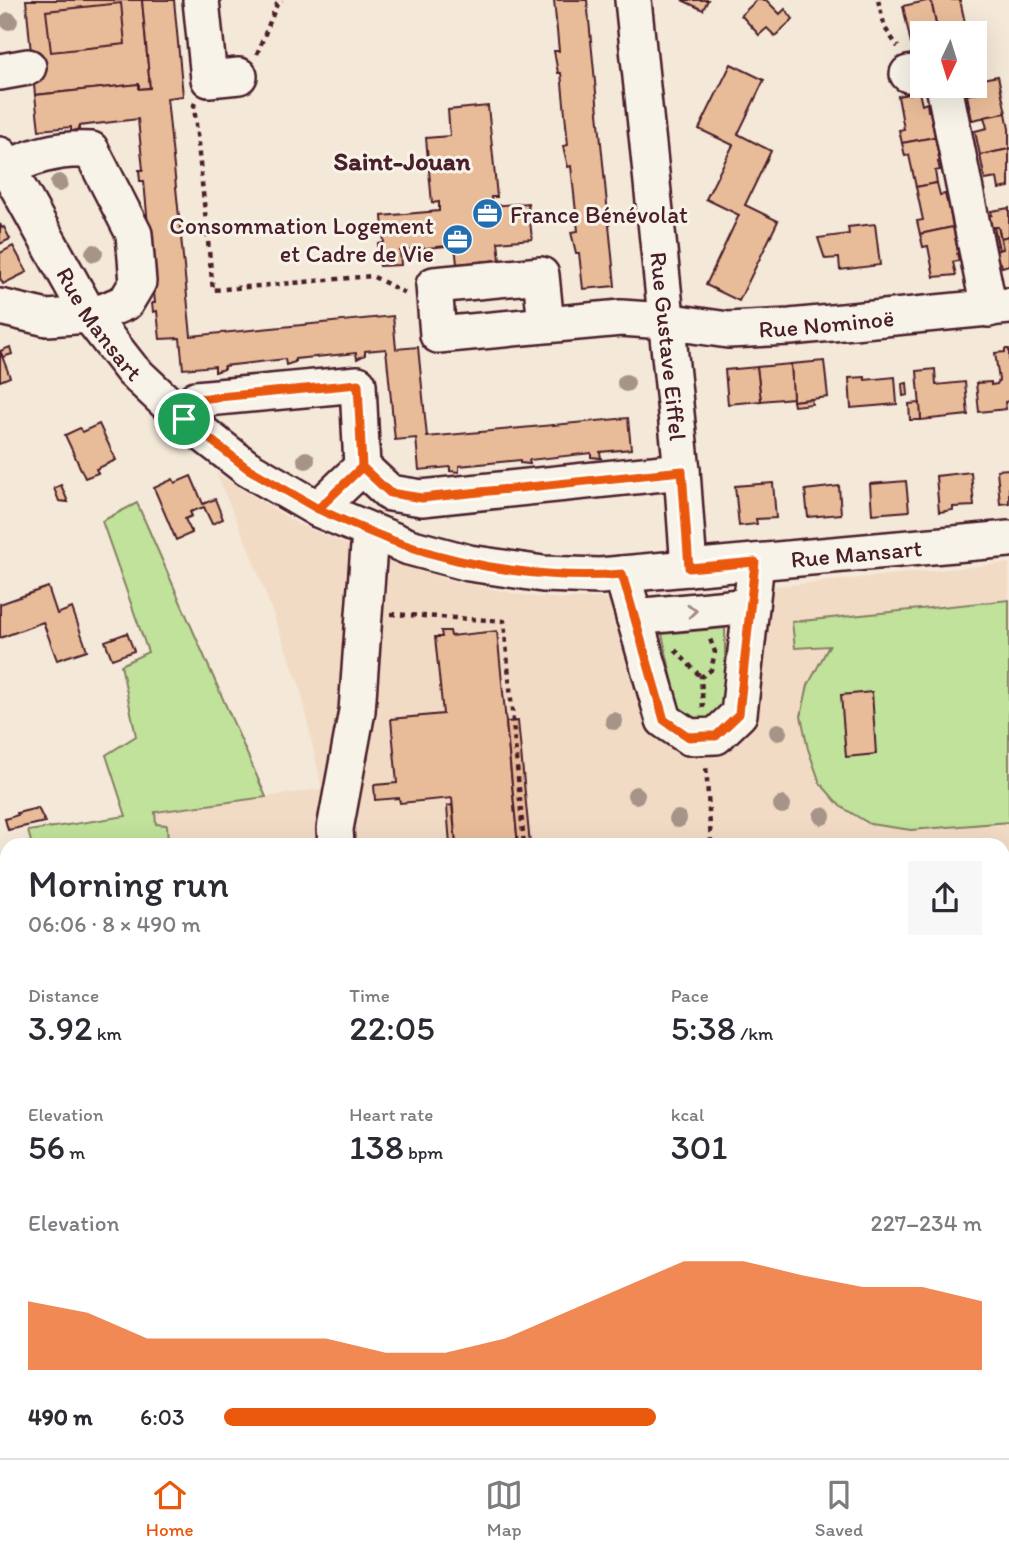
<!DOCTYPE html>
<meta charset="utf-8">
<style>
body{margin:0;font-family:Itim,sans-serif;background:#f7f7f7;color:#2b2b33;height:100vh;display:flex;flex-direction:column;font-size:26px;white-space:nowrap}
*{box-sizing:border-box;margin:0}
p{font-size:23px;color:#7c7c81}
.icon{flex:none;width:38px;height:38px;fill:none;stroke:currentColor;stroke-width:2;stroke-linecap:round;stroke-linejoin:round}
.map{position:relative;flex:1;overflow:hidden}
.side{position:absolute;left:0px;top:838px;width:1010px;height:621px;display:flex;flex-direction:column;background:#fff;border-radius:21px 21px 0 0;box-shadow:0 7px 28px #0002}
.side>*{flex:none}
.needle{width:46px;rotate:184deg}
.buttons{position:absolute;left:910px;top:21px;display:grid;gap:14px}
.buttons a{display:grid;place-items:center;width:77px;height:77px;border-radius:0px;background:#fff;box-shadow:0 7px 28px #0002;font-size:35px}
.pin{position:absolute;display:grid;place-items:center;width:60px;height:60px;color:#fff;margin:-30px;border:4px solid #fff;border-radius:50%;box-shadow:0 2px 7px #0007}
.round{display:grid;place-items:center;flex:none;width:74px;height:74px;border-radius:0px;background:#f7f7f7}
.overview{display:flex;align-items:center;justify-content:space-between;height:119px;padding:0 28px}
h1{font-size:38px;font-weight:600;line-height:52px}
.figures{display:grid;grid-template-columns:repeat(3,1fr);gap:10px;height:119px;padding:7px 28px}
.figures div{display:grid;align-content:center}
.figures b{font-size:35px;font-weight:600}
.figures small{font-size:19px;font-weight:400}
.figures p{font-size:19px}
.chart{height:196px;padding:14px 28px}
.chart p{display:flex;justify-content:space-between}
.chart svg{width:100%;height:126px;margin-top:7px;fill:#ea580c;opacity:.7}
ul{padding:0 28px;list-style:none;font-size:23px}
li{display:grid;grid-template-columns:112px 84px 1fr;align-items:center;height:52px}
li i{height:18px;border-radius:9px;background:#ea580c}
.tabs{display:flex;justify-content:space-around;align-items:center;height:98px;border-top:2px solid #e1e1e2;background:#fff;font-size:19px;color:#7c7c81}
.tabs a{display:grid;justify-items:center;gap:4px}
.tabs .active{color:#ea580c}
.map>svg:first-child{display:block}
.built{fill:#f1dbc5}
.green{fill:#c0e29b;stroke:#858063;stroke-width:2}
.building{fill:#e9bc99;stroke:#4a1f2b;stroke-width:2}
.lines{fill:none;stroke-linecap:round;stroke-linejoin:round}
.minor-casing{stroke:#4a1f2b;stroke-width:40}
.path{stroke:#4a1f2b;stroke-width:4.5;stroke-dasharray:5 5;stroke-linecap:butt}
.minor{stroke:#f7f3e8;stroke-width:35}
.tree{fill:#a79488}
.oneway{stroke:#a0898a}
.route-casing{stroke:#fff;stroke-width:14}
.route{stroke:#ea580c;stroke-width:9}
.labels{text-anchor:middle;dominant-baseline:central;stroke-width:6;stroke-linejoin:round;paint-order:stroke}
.poi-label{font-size:24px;fill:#4a1f2b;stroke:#f7f3e8;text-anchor:start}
.street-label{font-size:24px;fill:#4a1f2b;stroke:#f7f3e8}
.neighbourhood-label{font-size:26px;font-weight:bold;fill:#4a1f2b;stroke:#f7f3e8}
</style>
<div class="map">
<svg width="1009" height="1458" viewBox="0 0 1009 1458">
<rect width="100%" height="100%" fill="#f4e8d8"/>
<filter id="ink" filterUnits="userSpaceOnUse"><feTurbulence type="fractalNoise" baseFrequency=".0143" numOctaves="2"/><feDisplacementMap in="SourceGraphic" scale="14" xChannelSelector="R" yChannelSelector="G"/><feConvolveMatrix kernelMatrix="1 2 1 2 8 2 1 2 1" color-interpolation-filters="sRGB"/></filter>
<g filter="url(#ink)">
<polygon class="built" points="216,473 296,523 369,554 448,580 528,596 566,599 609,598 801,584 1009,563 1009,1458 826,1458 811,1453 1003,1452 1003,845 168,845 167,825 156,824 155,812 322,789 300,687 249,549"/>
<g class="green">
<polygon points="137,503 266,797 155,812 156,824 167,825 168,845 32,845 28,831 126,816 106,755 136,736 121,665 148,652 102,521"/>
<polygon points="1009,600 1009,822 911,830 870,824 840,806 820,783 808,749 801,716 808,685 829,646 795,648 792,622"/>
<polygon points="725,628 725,710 703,721 680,715 662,634"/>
<polygon points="7,1075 7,1452 849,1452 854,1458 0,1458 0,1079"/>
</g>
<g class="building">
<polygon points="26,0 142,0 150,88 139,89 139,84 35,95"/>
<polygon points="142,0 174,0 183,96 167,98 191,336 393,316 396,349 418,347 427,437 628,418 631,449 600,452 601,458 591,457 591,453 529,460 530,464 520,463 520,460 459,466 459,472 450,471 450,467 419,470 416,438 395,440 386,349 365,351 365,355 357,359 356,353 295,359 295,362 286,365 285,359 224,366 224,369 215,372 215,366 183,369 180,338 160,339 157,311 153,312 152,303 155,303 144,181 140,181 139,170 143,170 138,119 79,126 79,129 71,132 71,127 39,130 35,95 139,84 139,89 150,88"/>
<polygon points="554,0 587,0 615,286 583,289 579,253 576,253 571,232 578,231 571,166 568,167 563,146 568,145 561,73 558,73 554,51 559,51"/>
<polygon points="682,0 708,0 703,10"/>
<polygon points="757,0 766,0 780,14 785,9 793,19 775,36 767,28 759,35 741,15"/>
<polygon points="931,0 938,33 922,33 922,52 917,53 915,43 911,44 903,6"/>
<polygon points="931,0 960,0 967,32 950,33 949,31 938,33"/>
<polygon points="121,3 125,44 51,52 46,11"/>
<polygon points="731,64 764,80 738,134 771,151 745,205 778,221 739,301 706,285 739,215 706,199 733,145 699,129"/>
<polygon points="998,76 1006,113 972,120 967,95 979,92 977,80"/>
<polygon points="919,92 922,105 927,103 928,111 930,111 935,137 902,143 899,130 904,129 898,96"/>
<polygon points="488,106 497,197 491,197 492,206 528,203 532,239 498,242 500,260 457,264 455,245 400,251 401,265 380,266 378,244 384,243 382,216 439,211 439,202 432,203 426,138 450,136 448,110"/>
<polygon points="1006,113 1009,129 1009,149 980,155 975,131 987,128 984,117"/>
<polygon points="935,137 940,162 938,162 940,170 935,171 937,183 916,187 909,155 905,156 902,143"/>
<polygon points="1009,149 1009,187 999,189 997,178 985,180 980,155"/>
<polygon points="937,183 940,195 945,194 947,202 948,202 953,227 920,234 917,221 923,220 916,187"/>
<polygon points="1009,208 1009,236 1001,238 998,227 984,229 982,217 992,215 991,211"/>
<polygon points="0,224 2,228 4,227 10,239 0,244"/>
<polygon points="875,224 880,265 840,270 839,258 825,259 818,238 849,234 848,227"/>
<polygon points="953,227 958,252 957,253 959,261 953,262 956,275 934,277 928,246 923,247 920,234"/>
<polygon points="994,227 998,227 1003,249 999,250"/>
<polygon points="995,233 998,245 988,247 985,235"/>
<polygon points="1009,236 1009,265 1002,267 1001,263 991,265 989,252 1003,249 1001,238"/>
<polygon points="13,246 27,272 3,284 0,278 0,253"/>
<polygon points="10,347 12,354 3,357 0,351"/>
<polygon points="1005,349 1009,349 1009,401 1005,402 1006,409 979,412 976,383 991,382 991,385 997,384 999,380 995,353 1005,352"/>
<polygon points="0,351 10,377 0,381"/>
<polygon points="824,361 828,397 793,401 791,364"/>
<polygon points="791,364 793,398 761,401 757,367"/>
<polygon points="757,367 761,401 728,404 725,370"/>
<polygon points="935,369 936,385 965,382 968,415 921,420 917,371"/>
<polygon points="865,377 865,380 895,377 897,404 851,408 849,378"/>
<polygon points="907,383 908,395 903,396 902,384"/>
<polygon points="811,399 812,404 794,406 793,401"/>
<polygon points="920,403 921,420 910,420 909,404"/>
<polygon points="99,424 116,460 96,469 98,473 85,478 65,435 80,428 82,432"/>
<polygon points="1009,469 1009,503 1000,504 997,470"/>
<polygon points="971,472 974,506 953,507 953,510 939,512 936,476"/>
<polygon points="191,476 203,504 215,499 223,519 212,524 204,507 190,512 192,516 185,519 192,533 176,540 154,488 173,479 175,483"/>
<polygon points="906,481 909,511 872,514 870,484"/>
<polygon points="773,483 776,518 756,519 757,524 739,526 735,486"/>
<polygon points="61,485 68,502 59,501 54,488"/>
<polygon points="839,486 841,514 808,517 805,490"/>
<polygon points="48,587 57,614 72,608 87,650 57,660 43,622 0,638 0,604"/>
<polygon points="441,631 450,631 451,636 497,631 518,845 456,845 452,798 400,803 399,798 375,800 374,785 397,783 391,719 443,714 435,637 442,637"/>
<polygon points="127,633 134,651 112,659 105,641"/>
<polygon points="872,692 876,754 846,757 841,695"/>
<polygon points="518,721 530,845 518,845 506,722"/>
<polygon points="452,805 456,845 450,845 447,806"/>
<polygon points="38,808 45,822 8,830 5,819 18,815 17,813"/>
<polygon points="1003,903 1009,903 1009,1029 1003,1030"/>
<polygon points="1009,1124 1009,1143 1003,1144 1003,1125"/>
<polygon points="1009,1143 1009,1235 1003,1236 1003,1144"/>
</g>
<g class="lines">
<defs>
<g id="minor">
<polyline points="201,0 209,79 239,76"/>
<path id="s1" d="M633,0L682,471L689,568"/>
<polyline points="0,72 28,67"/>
<polyline points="908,74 922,71"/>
<polyline points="944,86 989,309"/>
<path id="s2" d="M0,155L89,315L132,370L184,419L247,468L318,509L409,547L469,563L543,574L600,576L1009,539"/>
<path d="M0,307L47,318L89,315L105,311L126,302L138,282L134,234L91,150C61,148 33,155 7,169"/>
<path id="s3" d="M546,325L541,275L434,285L438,335L621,318L665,321L728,330L790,327L1009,306"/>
<polyline points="184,419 196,399 358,384 362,467 390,493 422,498 682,471"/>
<polyline points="318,509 362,467"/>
<polyline points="622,574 664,720 689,737 716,736 739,714 756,562"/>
<polyline points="634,617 751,606"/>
<polyline points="336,845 335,829 357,711 370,532"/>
<polyline points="1003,1422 1009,1421"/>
</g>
</defs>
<use href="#minor" class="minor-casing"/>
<g class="path">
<polyline points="878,0 885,28 898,47"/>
<polyline points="257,54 277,4 282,0"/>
<polyline points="195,103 194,105 213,290 372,276 407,294"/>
<polyline points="391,614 504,621 524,845"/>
<polyline points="675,650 701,677"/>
<polyline points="703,708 701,677 711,670 715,652 710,639"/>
<polyline points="670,845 711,842 706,765"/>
<polyline points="0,959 1,1021 0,1027"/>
<polyline points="0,1422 7,1432"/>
<polyline points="20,1452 28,1458"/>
<polyline points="577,1458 599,1455 610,1458"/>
</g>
<use href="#minor" class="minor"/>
</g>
<g class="tree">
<circle cx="9" cy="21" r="9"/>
<circle cx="59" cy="183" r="9"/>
<circle cx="94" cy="253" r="9"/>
<circle cx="626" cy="383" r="9"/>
<circle cx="306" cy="460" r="9"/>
<circle cx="614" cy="721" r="9"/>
<circle cx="778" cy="732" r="9"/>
<circle cx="636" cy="795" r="9"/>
<circle cx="782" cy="805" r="9"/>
<circle cx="822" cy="816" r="9"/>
<circle cx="678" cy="819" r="9"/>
</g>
<defs><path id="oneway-chevron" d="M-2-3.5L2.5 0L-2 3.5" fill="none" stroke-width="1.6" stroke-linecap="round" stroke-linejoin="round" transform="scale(1.75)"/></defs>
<use class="oneway" href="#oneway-chevron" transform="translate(692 611) rotate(-5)"/>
</g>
<g class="lines" filter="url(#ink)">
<defs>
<path id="route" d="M184,419L247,468L318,509L362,467L390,493L422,498L682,471L689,568L755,562L739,714L716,736H705L689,737L664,720L622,574C554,580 472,568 408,546C377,536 347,522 318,509L362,467L358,384L197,399L184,419"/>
</defs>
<use href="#route" class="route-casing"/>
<use href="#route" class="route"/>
</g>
<defs>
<symbol id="office-disc" viewBox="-11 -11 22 22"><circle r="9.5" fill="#1f6fb2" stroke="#f7f3e8"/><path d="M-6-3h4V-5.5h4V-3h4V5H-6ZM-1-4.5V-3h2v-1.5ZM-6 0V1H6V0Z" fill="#fff"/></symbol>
</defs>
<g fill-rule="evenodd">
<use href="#office-disc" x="470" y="196" width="35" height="35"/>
<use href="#office-disc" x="440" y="222" width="35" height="35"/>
</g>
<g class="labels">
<g class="poi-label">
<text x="510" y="214">France Bénévolat</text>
<text x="434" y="225" text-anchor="end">Consommation Logement<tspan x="434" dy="28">et Cadre de Vie</tspan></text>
</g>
<g class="street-label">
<text stroke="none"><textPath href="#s2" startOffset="196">Rue Mansart</textPath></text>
<text stroke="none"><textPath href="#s3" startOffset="598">Rue Nominoë</textPath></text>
<text stroke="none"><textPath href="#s1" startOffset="348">Rue Gustave Eiffel</textPath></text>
<text stroke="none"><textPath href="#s2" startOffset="1036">Rue Mansart</textPath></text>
</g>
<g class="neighbourhood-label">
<text x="402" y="161">Saint-Jouan</text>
</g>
</g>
</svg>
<div class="buttons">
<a><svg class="needle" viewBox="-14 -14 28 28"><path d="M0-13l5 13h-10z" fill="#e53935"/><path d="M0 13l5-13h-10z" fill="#7c7c81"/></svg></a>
</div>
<div class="pin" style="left:184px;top:419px;background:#1e9e55"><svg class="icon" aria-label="arrive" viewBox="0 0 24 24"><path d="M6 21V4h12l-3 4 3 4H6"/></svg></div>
<section class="side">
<div class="overview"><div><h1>Morning run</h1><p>06:06 · 8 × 490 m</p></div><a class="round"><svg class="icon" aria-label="share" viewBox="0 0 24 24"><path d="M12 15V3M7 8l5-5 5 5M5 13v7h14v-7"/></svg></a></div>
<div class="figures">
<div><p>Distance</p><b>3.92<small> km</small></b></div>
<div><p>Time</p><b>22:05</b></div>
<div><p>Pace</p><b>5:38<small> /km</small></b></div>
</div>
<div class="figures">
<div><p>Elevation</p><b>56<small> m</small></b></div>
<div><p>Heart rate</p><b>138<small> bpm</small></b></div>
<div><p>kcal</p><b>301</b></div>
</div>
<div class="chart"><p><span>Elevation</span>227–234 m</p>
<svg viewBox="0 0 160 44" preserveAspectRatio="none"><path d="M0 44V20L10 24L20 33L30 33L40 33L50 33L60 38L70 38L80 33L90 24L100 15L110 6L120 6L130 11L140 15L150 15L160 20V44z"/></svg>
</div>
<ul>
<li><b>490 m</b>6:03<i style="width:57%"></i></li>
</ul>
</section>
</div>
<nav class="tabs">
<a class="active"><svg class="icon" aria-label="home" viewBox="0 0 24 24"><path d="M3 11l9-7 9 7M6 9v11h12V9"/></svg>Home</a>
<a><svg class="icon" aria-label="map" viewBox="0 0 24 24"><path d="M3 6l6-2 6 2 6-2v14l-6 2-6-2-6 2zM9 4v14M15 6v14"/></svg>Map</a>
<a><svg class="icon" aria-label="saved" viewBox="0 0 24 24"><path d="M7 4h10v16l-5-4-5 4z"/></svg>Saved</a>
</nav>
